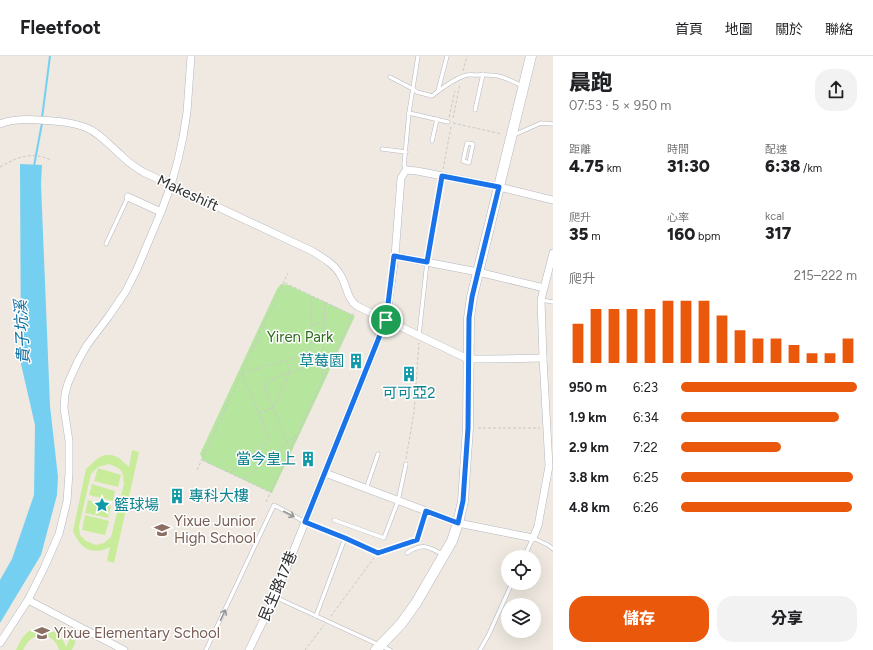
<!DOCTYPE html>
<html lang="zh-TW">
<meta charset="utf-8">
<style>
body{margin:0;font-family:Figtree,"Noto Sans TC",sans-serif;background:#f2f2f2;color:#202124;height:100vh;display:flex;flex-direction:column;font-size:15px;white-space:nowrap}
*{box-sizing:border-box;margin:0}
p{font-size:13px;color:#757577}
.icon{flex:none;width:22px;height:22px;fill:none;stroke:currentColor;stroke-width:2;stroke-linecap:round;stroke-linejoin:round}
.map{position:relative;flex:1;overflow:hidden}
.sheet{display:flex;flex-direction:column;background:#fff;width:320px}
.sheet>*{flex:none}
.buttons{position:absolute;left:501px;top:494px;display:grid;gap:8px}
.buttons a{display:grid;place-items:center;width:40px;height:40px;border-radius:50%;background:#fff;box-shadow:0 4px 16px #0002;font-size:20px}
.pin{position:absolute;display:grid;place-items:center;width:34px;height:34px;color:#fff;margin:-17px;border:2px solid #fff;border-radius:50%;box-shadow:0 1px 4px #0007}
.round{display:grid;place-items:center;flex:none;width:42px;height:42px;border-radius:16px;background:#f2f2f2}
.overview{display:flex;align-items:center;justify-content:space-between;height:68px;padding:0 16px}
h1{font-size:22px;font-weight:800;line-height:30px}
.figures{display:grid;grid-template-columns:repeat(3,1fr);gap:6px;height:68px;padding:4px 16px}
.figures div{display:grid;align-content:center}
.figures b{font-size:17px;font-weight:800}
.figures small{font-size:11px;font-weight:400}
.figures p{font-size:11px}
.chart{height:112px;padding:8px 16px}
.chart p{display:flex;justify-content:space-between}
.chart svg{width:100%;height:72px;margin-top:4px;stroke:#ea580c;stroke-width:6}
.button{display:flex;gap:8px;margin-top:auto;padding:8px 16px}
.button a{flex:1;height:46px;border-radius:16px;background:#ea580c;color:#fff;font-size:16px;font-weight:800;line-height:46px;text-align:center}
.button a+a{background:#f2f2f2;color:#202124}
ul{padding:0 16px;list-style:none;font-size:13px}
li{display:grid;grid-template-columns:64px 48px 1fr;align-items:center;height:30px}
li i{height:10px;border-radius:5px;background:#ea580c}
header{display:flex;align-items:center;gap:24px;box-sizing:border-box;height:56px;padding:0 20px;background:#fff;border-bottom:1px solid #e0e0e0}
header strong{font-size:19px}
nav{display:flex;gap:22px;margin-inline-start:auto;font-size:14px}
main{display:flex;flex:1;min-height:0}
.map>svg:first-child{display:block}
.green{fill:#b6e59e}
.pitch{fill:#c9ec9a;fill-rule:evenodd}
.water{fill:#75cff0}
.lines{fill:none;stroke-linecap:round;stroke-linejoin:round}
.stream{stroke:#75cff0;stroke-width:2}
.lane-casing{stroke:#b4b7c1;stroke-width:4.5}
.street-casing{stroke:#b4b7c1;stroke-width:8}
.secondary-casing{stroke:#b4b7c1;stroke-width:11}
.path{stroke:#c9c9c9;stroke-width:1;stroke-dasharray:3 2;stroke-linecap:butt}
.lane{stroke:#fff;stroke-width:3.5}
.street{stroke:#fff;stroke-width:7}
.secondary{stroke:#fff;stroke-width:10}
.oneway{stroke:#969696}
.route-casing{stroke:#fff;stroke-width:8}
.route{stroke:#1a73e8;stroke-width:5}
.labels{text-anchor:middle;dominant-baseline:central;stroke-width:3;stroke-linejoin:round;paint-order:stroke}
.street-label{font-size:15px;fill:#2e2e2e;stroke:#fff}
.park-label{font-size:15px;fill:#2c6e1b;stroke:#fff}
.culture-label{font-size:15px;fill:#0d838f;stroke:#fff;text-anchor:end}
.education-label{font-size:15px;fill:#785e54;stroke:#fff;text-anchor:start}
.water-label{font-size:16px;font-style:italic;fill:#0d6fa3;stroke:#fff}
</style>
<header>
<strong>Fleetfoot</strong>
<nav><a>首頁</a><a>地圖</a><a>關於</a><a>聯絡</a></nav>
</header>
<main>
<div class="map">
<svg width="553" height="594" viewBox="0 0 553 594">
<rect width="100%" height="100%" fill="#efe9e1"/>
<polygon class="green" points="281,228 288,229 355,260 272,437 206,406 203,404 200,398 277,233"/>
<g class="pitch">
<path d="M132,394L139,396L114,507L107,505L110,491C101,496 87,497 80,487C77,484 75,479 73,475L86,413L98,402L105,399H112L119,402L129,411ZM109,408C122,413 123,414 124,428L111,481L104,487L96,489L86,485L80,479L79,470L91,418L98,411Z"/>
<polygon points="98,412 121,419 118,431 94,425"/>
<polygon points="92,428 115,435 113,445 89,439"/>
<polygon points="88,444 111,450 108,462 85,457"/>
<polygon points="85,459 109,465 105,479 82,474"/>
<path d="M35,572C51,571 61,576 66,591L70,582L76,585L72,594H59C56,581 42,576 31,583C27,586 25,590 23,594H16C22,582 23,578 35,572Z"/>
</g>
<polygon class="water" points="20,108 42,109 41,128 50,350 58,421 57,439 41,499 0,567 0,524 12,503 34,439 35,369 21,308"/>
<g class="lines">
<g class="stream">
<polyline points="42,62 50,0"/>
<polyline points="34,110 42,67"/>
</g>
<defs>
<g id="lane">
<path d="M390,21L413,33L417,36L432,40C440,33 455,23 464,20C468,18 473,19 477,19C497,18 505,21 522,30"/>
<polyline points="438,35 447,0"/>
<polyline points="475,54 483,18"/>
<polyline points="409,57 448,66"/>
<polyline points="514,79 541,67 553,68"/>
<polyline points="432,85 437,63"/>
<polygon points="467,87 473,88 469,107 463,105"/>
<polyline points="382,93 406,96"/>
<polyline points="406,114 404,109 409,57 418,0"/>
<polyline points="106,188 128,141"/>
<polyline points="541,244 553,246"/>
<polyline points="419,279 427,206"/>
<polyline points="366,433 378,398"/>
<polyline points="334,464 384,482 398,445 406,408"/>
<path d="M407,497C422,486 429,491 444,499"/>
<polyline points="524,501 533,482 548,489 553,493"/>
<polyline points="275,541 390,594"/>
<polyline points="316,560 345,482"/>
<polyline points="206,594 274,449 305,466 378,497 417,484 426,455"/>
<polyline points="480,594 489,578 512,527"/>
</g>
<g id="street">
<path d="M0,68C13,63 26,63 39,64C56,65 72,66 87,72C101,78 110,90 121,99C127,106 135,111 143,116L312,195C323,202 335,208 341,220C347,230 347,243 357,250L468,303H492L543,302"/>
<polyline points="128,141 161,156"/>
<polyline points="395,200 478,216 544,232 553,197"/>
<polyline points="325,417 458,467 533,482 538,470 549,410 543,302 541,244 544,232"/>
<polyline points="28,544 124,594"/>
<polyline points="0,587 28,544 44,512 59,478 67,445 69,417 69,385 64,352 65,338 68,327 78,305 87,289 109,260 126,235 137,213 161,156 171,129 178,104 183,81 187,56 191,0"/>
<polyline points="249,594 275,541 386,264 395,200 401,122 406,114 417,115 499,131 553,144"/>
</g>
<polyline id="secondary" points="376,594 401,568 416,547 452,485 458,467 463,445 465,415 468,372 469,262 472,241 531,0"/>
</defs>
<use href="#lane" class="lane-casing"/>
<use href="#street" class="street-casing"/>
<use href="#secondary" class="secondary-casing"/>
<g class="path">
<polyline points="463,15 467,0"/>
<polyline points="449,61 455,35"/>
<polyline points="453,62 460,28"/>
<polyline points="453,67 502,78"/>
<path d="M0,111C17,101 32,95 51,104"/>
<polyline points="443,113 451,71"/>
<polyline points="428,200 441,128"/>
<polyline points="285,227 352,259"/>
<polyline points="312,269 324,265"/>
<polyline points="322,324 325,246"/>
<polyline points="259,357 273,352 290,317 287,305"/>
<polyline points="478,372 540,372"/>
<polyline points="290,392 263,327 323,304 330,307"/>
<polyline points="257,394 262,408"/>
<polyline points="406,403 414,356 419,287"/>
<polyline points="202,404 270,436"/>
<polyline points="197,414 288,217"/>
<polyline points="229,417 270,384 242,317 311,297 311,239"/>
<polyline points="244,423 297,379"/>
<polyline points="266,446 354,256"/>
<polyline points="331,560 374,502"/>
<polyline points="305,594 324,569"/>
</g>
<use href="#lane" class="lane"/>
<use href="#street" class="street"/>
<use href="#secondary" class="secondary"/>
</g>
<defs><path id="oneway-shaft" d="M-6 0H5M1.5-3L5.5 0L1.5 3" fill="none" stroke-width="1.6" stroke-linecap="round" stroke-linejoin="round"/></defs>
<g class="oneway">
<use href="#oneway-shaft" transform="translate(289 458) rotate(27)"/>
<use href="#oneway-shaft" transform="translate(223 559) rotate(-65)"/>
</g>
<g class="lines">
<defs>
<polygon id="route" points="442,120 499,131 478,216 472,241 469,262 468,372 463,445 458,467 426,455 417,484 378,497 345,482 305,466 386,264 394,200 427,206"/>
</defs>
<use href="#route" class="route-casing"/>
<use href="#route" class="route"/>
</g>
<defs>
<symbol id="building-bare" viewBox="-9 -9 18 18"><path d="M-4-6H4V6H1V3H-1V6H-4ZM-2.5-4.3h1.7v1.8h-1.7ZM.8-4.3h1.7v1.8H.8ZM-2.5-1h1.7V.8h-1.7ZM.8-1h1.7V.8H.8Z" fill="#0f9aa8" stroke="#fff" stroke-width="2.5" paint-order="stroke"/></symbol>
<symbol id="sight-bare" viewBox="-9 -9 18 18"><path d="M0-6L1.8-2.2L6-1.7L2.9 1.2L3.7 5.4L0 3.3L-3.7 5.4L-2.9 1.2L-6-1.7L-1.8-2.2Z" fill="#0f9aa8" stroke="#fff" stroke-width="2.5" paint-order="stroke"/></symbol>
<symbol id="school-bare" viewBox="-9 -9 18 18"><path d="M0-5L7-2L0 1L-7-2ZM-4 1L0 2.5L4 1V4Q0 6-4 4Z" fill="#8d6e63" stroke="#fff" stroke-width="2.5" paint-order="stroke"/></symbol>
</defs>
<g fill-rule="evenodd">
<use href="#building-bare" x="345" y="294" width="22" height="22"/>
<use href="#building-bare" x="398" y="307" width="22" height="22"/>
<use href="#building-bare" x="297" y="392" width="22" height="22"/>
<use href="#building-bare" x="166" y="429" width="22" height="22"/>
<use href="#sight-bare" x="91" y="438" width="22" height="22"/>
<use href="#school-bare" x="151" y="463" width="22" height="22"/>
<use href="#school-bare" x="31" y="566" width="22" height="22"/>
</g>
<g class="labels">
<g class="street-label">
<text transform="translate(188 137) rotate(25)">Makeshift</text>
<text transform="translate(278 530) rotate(-67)">民生路17巷</text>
</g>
<g class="park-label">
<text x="300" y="281">Yiren Park</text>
</g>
<g class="culture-label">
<text x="344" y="305">草莓園</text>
<text x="409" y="337" text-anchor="middle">可可亞2</text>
<text x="296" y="403">當今皇上</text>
<text x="189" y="440" text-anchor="start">專科大樓</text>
<text x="114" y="449" text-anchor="start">籃球場</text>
</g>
<g class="education-label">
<text x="174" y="465">Yixue Junior<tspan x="174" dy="17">High School</tspan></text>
<text x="54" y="577">Yixue Elementary School</text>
</g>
<g class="water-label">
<text transform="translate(22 276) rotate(-93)">貴子坑溪</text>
</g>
</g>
</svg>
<div class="buttons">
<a><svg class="icon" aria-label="locate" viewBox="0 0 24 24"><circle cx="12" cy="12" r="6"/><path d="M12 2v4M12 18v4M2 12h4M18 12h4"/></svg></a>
<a><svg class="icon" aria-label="layers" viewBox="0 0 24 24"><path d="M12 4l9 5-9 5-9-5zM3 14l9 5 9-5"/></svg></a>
</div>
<div class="pin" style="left:386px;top:264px;background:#1e9e55"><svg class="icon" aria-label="arrive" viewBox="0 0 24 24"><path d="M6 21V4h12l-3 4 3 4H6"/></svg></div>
</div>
<section class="sheet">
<div class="overview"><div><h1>晨跑</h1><p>07:53 · 5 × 950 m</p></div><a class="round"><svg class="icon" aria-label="share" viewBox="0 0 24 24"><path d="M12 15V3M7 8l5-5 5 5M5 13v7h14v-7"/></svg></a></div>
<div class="figures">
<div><p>距離</p><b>4.75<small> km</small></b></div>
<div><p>時間</p><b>31:30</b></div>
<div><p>配速</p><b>6:38<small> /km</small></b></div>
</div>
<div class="figures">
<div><p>爬升</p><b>35<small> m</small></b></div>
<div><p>心率</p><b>160<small> bpm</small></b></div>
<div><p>kcal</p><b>317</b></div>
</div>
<div class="chart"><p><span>爬升</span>215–222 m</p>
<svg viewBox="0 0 160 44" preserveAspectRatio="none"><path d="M5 44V20M15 44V11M25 44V11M35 44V11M45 44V11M55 44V6M65 44V6M75 44V6M85 44V15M95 44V24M105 44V29M115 44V29M125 44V33M135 44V38M145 44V38M155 44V29"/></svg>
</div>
<ul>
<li><b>950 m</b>6:23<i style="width:100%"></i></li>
<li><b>1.9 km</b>6:34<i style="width:90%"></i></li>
<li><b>2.9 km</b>7:22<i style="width:57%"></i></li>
<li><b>3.8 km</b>6:25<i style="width:98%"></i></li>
<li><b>4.8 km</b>6:26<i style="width:97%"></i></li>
</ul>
<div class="button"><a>儲存</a><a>分享</a></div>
</section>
</main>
